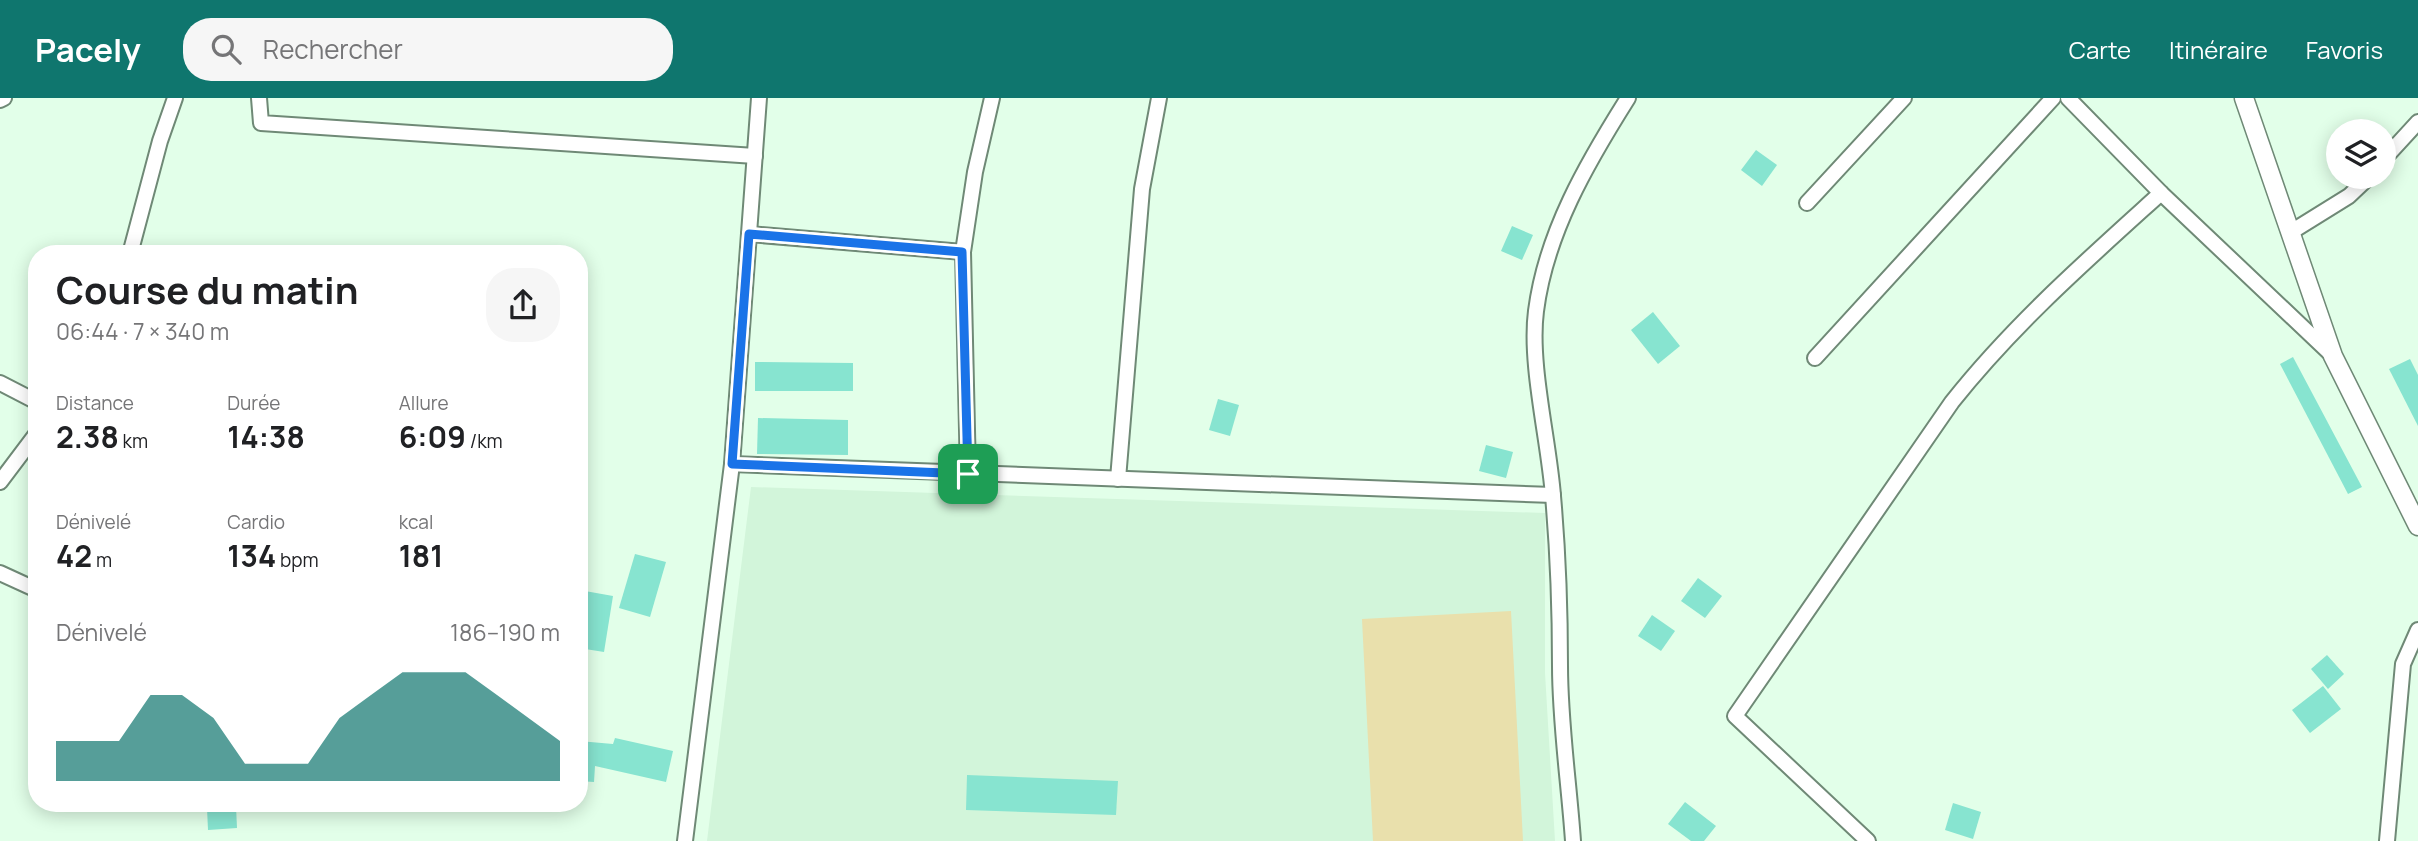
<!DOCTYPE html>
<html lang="fr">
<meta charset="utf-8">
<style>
body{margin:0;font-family:Manrope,sans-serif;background:#f6f6f6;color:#202124;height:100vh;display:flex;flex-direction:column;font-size:26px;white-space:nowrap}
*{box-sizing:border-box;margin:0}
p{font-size:23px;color:#757577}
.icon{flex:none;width:38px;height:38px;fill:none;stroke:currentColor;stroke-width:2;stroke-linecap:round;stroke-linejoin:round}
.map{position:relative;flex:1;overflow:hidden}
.sheet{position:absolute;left:28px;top:147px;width:560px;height:567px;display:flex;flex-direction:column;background:#fff;border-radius:28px;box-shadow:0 4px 18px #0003}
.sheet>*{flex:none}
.buttons{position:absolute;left:2326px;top:21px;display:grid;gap:14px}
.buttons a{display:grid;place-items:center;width:70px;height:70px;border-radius:50%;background:#fff;box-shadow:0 4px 18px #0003;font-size:35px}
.pin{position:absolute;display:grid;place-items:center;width:60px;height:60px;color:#fff;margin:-30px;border-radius:14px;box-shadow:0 4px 10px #0006}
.round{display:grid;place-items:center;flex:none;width:74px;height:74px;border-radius:28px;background:#f6f6f6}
.headline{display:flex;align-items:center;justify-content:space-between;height:119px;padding:0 28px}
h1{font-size:38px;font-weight:700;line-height:52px}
.figures{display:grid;grid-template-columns:repeat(3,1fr);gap:10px;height:119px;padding:7px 28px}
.figures div{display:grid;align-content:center}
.figures b{font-size:30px;font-weight:700}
.figures small{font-size:19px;font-weight:400}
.figures p{font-size:19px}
.chart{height:196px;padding:14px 28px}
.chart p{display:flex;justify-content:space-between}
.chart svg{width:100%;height:126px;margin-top:7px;fill:#0f766e;opacity:.7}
header{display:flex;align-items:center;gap:42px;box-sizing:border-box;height:98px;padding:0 35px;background:#0f766e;color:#fff}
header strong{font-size:33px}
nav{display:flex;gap:38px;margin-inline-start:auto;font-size:24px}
.search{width:490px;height:63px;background:#f6f6f6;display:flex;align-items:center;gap:18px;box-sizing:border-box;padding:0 24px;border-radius:28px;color:#757577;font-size:26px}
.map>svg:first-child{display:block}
.built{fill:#d2f5da}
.green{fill:#e9e0ac}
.building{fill:#87e4d0}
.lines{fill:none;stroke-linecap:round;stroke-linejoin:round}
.minor-casing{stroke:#6f8976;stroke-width:18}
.tertiary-casing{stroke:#6f8976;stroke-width:21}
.minor{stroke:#fff;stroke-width:14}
.tertiary{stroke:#fff;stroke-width:18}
.route-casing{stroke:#fff;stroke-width:14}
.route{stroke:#1a73e8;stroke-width:9}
</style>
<header>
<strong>Pacely</strong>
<div class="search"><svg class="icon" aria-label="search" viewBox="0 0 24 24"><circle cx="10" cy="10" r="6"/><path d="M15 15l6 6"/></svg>Rechercher</div>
<nav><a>Carte</a><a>Itinéraire</a><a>Favoris</a></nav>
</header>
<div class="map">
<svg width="2418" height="743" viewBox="0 0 2418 743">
<rect width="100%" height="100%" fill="#e2ffe9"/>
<polygon class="built" points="751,389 1545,415 1545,575 1555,743 707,743"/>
<polygon class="green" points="1511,513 1523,743 1373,743 1362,521"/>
<g class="building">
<polygon points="1756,52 1777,67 1762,88 1741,72"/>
<polygon points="1512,128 1533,137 1522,162 1501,153"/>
<polygon points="1653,214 1680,248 1658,266 1631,232"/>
<polygon points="2293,259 2362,389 2348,396 2280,266"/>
<polygon points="2410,261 2418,277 2418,328 2389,271"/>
<polygon points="755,264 853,265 853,293 755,293"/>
<polygon points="1218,301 1239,307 1230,338 1209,332"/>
<polygon points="758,320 848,322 848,357 757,356"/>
<polygon points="1486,347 1513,354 1506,380 1479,373"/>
<polygon points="635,456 666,464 650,519 619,510"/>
<polygon points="1698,480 1722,498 1705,520 1681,503"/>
<polygon points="585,493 613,498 604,554 579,550"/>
<polygon points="1652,517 1675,533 1661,553 1638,538"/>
<polygon points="2327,557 2344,576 2328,591 2311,571"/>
<polygon points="2323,588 2341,611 2310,635 2292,612"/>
<polygon points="615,640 673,653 666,684 595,668 594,684 579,683 579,643 613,646"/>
<polygon points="967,677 1118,683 1116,717 966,712"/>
<polygon points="1685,704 1716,728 1704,743 1691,743 1668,726"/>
<polygon points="1953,705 1981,714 1973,741 1945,732"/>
<polygon points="236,708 237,730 208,732 207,710"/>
</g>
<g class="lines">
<defs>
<g id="minor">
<polyline points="259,0 261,25 755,58"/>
<polyline points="2068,0 2161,95 2333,258"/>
<polyline points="0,2 4,0"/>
<polyline points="2384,61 2418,24"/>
<polyline points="1807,105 1904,0"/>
<polyline points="2291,134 2349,98 2369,79"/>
<polyline points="749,136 963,154"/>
<polyline points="130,156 160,43 175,0"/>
<polyline points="1815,260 2053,0"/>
<polyline points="0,285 37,304"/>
<polyline points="732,366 1553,397"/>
<polyline points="968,376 963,154 975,74 992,0"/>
<polyline points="1118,381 1142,91 1159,0"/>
<polyline points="0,384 37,335"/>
<polyline points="0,475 37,492"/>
<polyline points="685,743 732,366 759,0"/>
<path d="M1573,743C1569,685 1560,626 1560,568C1560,512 1558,454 1553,398C1549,343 1529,266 1536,213C1546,135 1587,65 1628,0"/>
<path d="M1868,743L1735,618L1952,304C2014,226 2087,162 2161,95"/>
<polyline points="2387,743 2403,566 2418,532"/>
</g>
<polyline id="tertiary" points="2244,0 2333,258 2418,428"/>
</defs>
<use href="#minor" class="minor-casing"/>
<use href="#tertiary" class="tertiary-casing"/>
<use href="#minor" class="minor"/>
<use href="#tertiary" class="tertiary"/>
</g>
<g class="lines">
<defs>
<polygon id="route" points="749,136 962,154 968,376 732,366"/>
</defs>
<use href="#route" class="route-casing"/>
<use href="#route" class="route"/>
</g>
</svg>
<div class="buttons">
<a><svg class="icon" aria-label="layers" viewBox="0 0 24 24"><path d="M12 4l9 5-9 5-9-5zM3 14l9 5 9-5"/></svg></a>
</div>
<div class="pin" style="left:968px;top:376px;background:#1e9e55"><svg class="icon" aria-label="arrive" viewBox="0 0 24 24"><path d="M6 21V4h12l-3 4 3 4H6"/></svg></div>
<section class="sheet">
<div class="headline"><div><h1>Course du matin</h1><p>06:44 · 7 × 340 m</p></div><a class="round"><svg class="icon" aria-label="share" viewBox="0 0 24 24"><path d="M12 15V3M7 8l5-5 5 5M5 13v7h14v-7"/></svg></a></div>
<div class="figures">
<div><p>Distance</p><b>2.38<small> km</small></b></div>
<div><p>Durée</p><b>14:38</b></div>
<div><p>Allure</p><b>6:09<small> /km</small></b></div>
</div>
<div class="figures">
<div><p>Dénivelé</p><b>42<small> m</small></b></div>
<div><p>Cardio</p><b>134<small> bpm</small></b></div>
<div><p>kcal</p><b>181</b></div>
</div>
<div class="chart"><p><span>Dénivelé</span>186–190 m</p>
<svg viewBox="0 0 160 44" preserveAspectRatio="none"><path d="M0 44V30L10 30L20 30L30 14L40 14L50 22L60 38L70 38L80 38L90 22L100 14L110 6L120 6L130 6L140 14L150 22L160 30V44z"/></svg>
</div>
</section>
</div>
